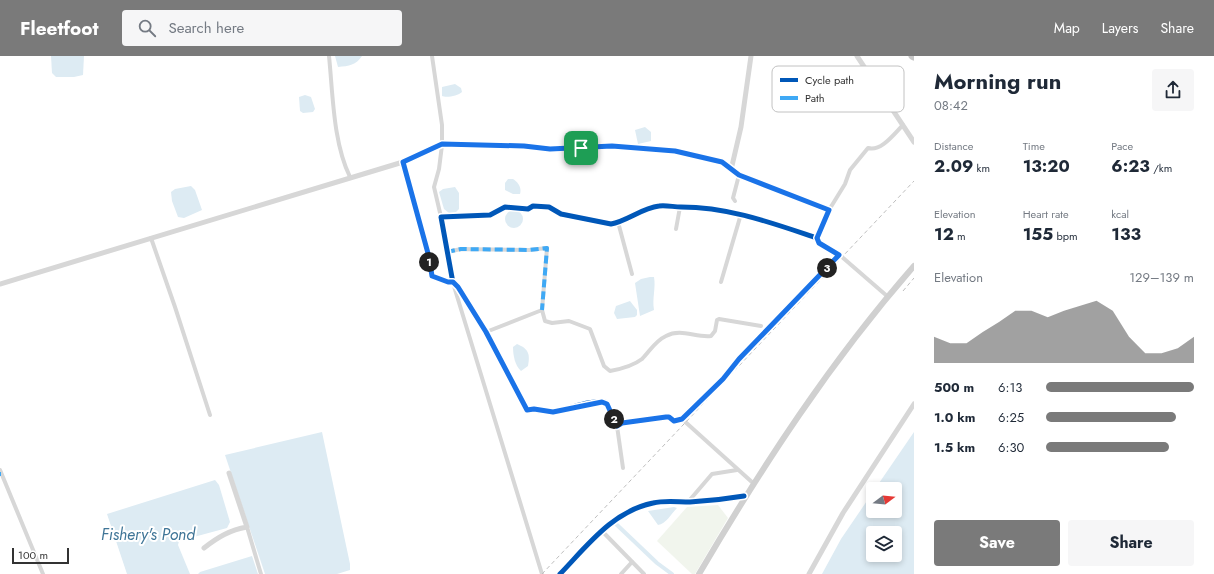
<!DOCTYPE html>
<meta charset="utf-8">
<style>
body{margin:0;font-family:Jost,sans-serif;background:#f6f6f7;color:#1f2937;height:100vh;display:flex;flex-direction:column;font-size:15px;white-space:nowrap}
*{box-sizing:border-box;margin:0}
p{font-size:13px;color:#747a83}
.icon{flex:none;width:22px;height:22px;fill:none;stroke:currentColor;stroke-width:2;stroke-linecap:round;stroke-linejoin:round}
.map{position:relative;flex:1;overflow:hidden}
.details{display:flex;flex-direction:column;background:#fff;width:300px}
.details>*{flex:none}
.needle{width:26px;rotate:74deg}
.tools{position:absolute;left:866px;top:426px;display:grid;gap:8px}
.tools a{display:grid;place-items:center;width:36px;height:36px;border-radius:4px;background:#fff;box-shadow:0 2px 6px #0003;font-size:20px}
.scale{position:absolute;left:12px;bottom:10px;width:57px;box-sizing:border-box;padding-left:4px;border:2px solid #333;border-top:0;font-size:11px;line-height:14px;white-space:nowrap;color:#333;-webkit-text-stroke:3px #fff;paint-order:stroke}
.pin{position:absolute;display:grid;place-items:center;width:34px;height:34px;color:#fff;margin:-17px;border-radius:8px;box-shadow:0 2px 6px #0006}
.km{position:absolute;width:20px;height:20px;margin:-10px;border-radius:50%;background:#222;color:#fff;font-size:11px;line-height:20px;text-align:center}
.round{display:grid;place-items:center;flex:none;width:42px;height:42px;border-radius:4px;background:#f6f6f7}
.headline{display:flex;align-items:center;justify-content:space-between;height:68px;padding:0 20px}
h1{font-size:22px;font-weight:700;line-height:30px}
.figures{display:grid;grid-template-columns:repeat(3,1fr);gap:6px;height:68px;padding:4px 20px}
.figures div{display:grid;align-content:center}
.figures b{font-size:17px;font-weight:700}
.figures small{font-size:11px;font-weight:400}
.figures p{font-size:11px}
.chart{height:112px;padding:8px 20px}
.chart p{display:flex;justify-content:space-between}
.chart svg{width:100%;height:72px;margin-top:4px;fill:#7a7a7a;opacity:.7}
.cta{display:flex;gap:8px;margin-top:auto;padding:8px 20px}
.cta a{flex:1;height:46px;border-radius:4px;background:#7a7a7a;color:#fff;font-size:16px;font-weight:700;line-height:46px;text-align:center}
.cta a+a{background:#f6f6f7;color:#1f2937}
ul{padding:0 20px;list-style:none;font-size:13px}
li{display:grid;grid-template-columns:64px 48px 1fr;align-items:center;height:30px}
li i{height:10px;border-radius:5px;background:#7a7a7a}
header{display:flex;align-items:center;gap:24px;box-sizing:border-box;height:56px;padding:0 20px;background:#7a7a7a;color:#fff}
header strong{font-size:19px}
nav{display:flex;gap:22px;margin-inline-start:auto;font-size:14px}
.search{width:280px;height:36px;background:#f6f6f7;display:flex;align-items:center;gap:10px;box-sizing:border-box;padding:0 14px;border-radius:4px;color:#747a83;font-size:15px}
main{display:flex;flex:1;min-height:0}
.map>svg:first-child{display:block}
.green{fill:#f1f5ed}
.water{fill:#ddebf3;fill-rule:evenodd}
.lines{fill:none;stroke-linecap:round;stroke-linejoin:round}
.canal{stroke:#ddebf3;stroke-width:4}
.minor{stroke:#d7d7d7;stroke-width:4}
.tertiary{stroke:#d7d7d7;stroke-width:5}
.secondary{stroke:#d0d0d0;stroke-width:6}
.trunk{stroke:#c7c7c7;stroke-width:7}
.rail{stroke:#bebebe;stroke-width:1;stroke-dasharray:4 3;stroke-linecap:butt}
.quiet{stroke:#3fa9f5;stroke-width:4;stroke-dasharray:8 4;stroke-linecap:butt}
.cycleway-casing{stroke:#fff;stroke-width:8}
.cycleway{stroke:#0057b8;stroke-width:5}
.route-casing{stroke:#fff;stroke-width:8}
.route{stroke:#1a73e8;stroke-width:5}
.labels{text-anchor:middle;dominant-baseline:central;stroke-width:4;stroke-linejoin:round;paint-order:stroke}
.water-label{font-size:16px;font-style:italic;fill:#3f7597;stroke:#fff}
.key{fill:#fff;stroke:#c2c2c2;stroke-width:1}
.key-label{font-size:11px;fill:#333}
</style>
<header>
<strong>Fleetfoot</strong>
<div class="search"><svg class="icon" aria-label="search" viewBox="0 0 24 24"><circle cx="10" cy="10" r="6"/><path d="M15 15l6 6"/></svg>Search here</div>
<nav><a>Map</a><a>Layers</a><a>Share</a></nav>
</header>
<main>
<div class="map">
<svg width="914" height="518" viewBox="0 0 914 518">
<rect width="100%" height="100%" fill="#fff"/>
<polygon class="green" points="718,449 728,462 695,518 692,518 657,485 687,451"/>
<g class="water">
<polygon points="51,0 84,0 83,19 74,21 56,21 52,17"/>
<path d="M335,0H362C356,9 349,10 338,11Z"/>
<path d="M455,28L461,32L462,36C458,40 446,42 442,40V31Z"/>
<polygon points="305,39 311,41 315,53 313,56 303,57 300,55 299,41"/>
<polygon points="645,71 651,76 651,85 638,88 635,74"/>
<path d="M508,123H513C518,126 522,132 520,138H513L505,134V127Z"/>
<polygon points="191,130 195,134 202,154 184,162 178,161 172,145 171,136 175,133"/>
<polygon points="455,131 459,137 459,153 456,156 449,157 444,153 439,136 443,133"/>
<circle cx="514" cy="163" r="9"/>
<path d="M650,221H654C656,232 652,242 654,254L640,260L635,227L641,223Z"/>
<polygon points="630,245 637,254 637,259 635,261 617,263 614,257 616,250"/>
<path d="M517,288C529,293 530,298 528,310L521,315C515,310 513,299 513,291Z"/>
<polygon points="322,376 350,508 350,514 337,518 265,518 225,399"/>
<path d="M914,376V518H822L841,483L873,436V455H895V433H875ZM873,477H895V499H873Z"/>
<polygon points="215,424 219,429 230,466 227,472 179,485 178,489 190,518 127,518 107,458"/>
<path d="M674,451L677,452C671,458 666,468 658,469L648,455Z"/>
<polygon points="252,500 258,518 198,518 200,516"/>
</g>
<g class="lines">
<polyline class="canal" points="616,468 657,507 672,518"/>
<g class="minor">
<path d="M329,0C333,39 333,86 350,121"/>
<polyline points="432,0 442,69 442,89 439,113 434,131 441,161"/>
<polyline points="403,106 429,201 432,220 448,226 453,227 542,518"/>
<polyline points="735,145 733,142 739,119"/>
<polyline points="618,166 632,218"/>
<polyline points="676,173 680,151"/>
<polyline points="151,182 175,251 210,359"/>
<path d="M817,182C772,167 729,151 681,151C674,151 666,149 659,150C642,152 627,165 611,168L561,158L549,151L533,150L528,153L505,151L490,159L441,161L453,227L458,231L486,276L527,354C536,353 546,357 555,355C571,353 588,344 605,346L617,370L622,367L666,361H669L675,365L682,363L723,323L739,303L839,199"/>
<polyline points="447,196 461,193 529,194 547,192 542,254"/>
<polyline points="721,226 741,158"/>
<path d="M887,240L842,201L819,187L817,182L829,154L845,128L850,114L868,92C881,96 894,78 903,69"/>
<path d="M486,276L542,254L545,265L552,267L569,265L590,273L604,310L610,315C621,313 633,310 642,303C650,295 655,285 666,280C681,272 696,282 711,280L715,275L717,264L719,263L761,270"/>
<polyline points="682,363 753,427"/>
<polyline points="617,370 623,412"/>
<polyline points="0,414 43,518"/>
<polyline points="688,446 712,418 737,414"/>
<polyline points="247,471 261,518"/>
<polyline points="602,475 644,518"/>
<polyline points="621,518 632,506"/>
</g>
<g class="tertiary">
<polyline points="857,0 914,86"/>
<polyline points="731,114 741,71 751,0"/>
<polyline points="0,228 403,106 442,89 524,90 550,93 612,91 675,95 722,106 739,119 829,154"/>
<path d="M204,492C218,481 230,474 247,471L229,417"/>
<path d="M560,518C587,490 613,455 653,447C665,444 678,446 690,446C708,445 726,443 744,440"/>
<polyline points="809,518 843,457 914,348"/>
</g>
<path class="secondary" d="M699,518C763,409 831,305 914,210"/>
<polyline class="trunk" points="912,0 914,1"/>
<g class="rail">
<polyline points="903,235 914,222"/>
<polyline points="542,518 914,125"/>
</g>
<g class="quiet">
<polyline points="447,196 461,193 529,194 547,192 542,254"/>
<polyline points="0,418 1,418"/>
</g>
<defs>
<g id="cycleway">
<path d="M817,182C772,167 729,151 681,151C674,151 666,149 659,150C642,152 627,165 611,168L561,158L549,151L533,150L528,153L505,151L490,159L441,161L453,227L458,231L486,276L527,354C536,353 546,357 555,355C571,353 588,344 605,346L617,370L622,367L666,361H669L675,365L682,363L723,323L739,303L839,199"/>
<path d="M560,518C587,490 613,455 653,447C665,444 678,446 690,446C708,445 726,443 744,440"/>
</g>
</defs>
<use href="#cycleway" class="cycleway-casing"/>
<use href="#cycleway" class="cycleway"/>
</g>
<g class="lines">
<defs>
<polygon id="route" points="442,88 524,90 550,93 612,90 675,95 722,106 739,119 829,154 817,182 819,187 839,199 739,303 723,323 682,363 674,365 669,361 666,361 622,367 617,370 607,348 602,346 553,356 534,353 527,354 486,276 458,231 453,226 448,226 432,220 429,201 403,106"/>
</defs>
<use href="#route" class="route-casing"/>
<use href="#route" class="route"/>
</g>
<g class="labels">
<g class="water-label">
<text x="148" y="478">Fishery's Pond</text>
</g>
</g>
<rect x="772" y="10" width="132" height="46" rx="6" class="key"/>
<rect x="780" y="22" width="18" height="4" fill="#0057b8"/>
<rect x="780" y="40" width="18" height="4" fill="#3fa9f5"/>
<g class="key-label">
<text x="805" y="28">Cycle path</text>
<text x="805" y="46">Path</text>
</g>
</svg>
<div class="tools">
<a><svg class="needle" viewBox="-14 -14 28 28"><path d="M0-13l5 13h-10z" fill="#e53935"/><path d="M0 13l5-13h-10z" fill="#747a83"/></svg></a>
<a><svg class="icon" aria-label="layers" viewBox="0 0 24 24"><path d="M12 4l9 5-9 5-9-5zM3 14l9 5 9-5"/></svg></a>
</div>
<div class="scale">100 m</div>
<div class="pin" style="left:581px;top:92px;background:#1e9e55"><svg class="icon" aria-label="arrive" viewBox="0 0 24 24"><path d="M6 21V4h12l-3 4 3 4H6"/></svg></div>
<b class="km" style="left:429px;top:206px">1</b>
<b class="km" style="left:614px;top:363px">2</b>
<b class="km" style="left:827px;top:212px">3</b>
</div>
<section class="details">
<div class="headline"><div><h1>Morning run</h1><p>08:42</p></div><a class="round"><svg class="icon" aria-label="share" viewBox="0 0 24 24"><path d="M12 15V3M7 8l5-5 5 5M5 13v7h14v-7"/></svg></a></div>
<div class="figures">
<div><p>Distance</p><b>2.09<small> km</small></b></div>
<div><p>Time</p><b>13:20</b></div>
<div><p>Pace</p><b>6:23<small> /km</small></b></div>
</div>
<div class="figures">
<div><p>Elevation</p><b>12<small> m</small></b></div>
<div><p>Heart rate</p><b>155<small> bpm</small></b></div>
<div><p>kcal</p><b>133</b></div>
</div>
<div class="chart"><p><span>Elevation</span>129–139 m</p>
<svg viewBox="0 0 160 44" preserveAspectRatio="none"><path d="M0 44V28L10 32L20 32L30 25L40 19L50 12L60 12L70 16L80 12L90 9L100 6L110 12L120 28L130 38L140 38L150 35L160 28V44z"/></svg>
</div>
<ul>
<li><b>500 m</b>6:13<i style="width:100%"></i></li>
<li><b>1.0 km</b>6:25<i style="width:88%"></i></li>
<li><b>1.5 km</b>6:30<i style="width:83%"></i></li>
</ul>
<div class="cta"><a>Save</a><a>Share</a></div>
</section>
</main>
